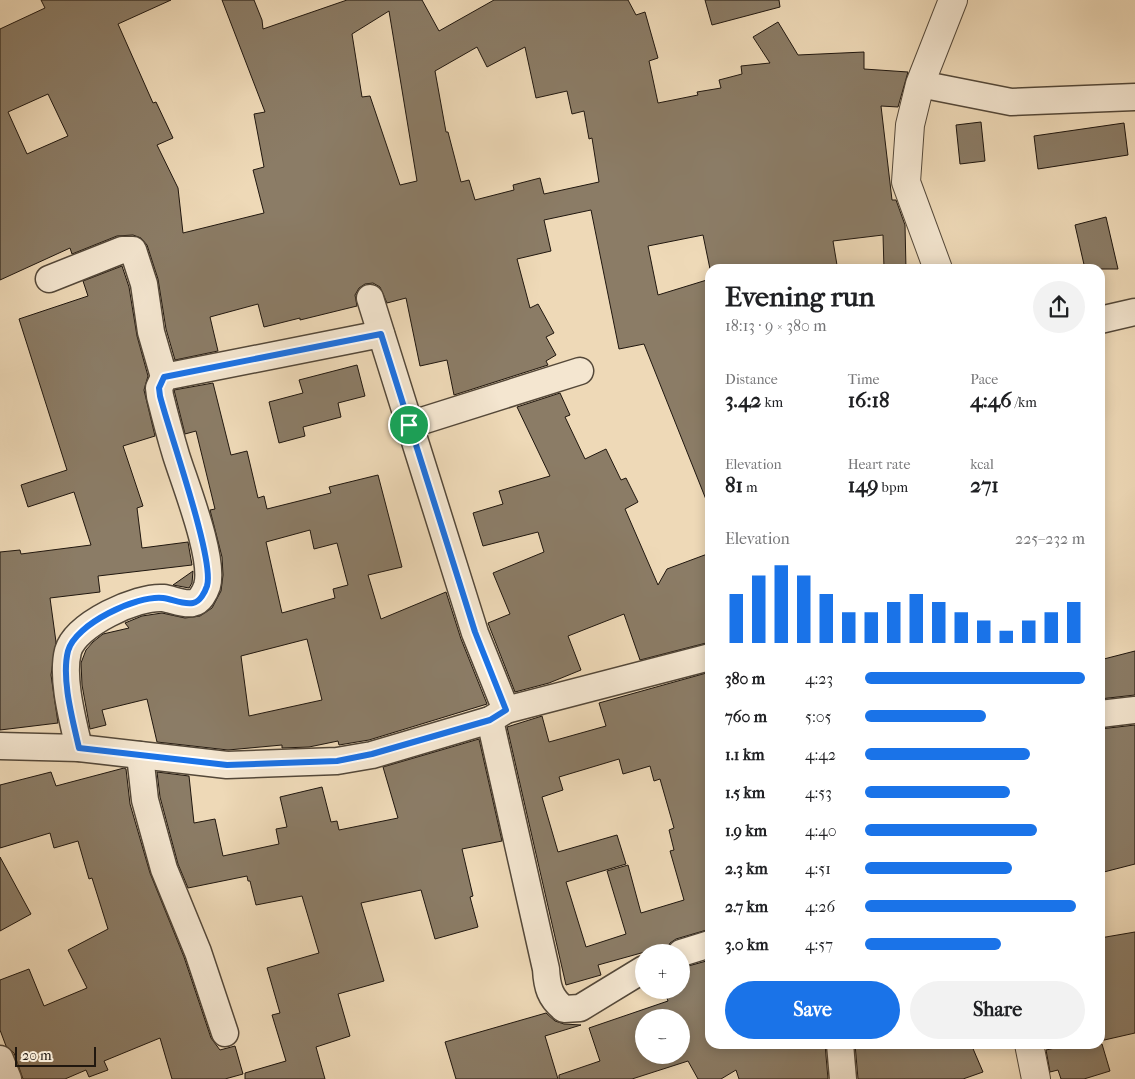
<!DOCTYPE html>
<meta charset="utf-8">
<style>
body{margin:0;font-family:"IM FELL French Canon",serif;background:#f2f2f2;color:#202124;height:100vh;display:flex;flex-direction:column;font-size:19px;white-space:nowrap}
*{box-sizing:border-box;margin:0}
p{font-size:16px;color:#757577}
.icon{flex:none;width:28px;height:28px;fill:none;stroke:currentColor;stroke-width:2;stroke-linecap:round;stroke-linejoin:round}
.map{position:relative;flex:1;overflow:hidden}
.panel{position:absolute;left:705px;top:264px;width:400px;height:785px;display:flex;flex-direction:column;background:#fff;border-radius:15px;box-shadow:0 2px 12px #0003}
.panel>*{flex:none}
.tools{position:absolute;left:635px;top:944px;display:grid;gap:10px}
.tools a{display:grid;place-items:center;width:55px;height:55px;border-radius:50%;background:#fff;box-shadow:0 2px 12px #0003;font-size:25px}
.scale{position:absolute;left:15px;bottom:12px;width:81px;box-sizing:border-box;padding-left:5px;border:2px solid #20170f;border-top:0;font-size:14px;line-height:18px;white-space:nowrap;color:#20170f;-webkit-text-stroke:4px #f4e6d0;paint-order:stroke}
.pin{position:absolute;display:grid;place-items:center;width:42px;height:42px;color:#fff;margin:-21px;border:2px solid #fff;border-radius:50%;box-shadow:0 1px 5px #0007}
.round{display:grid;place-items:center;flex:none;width:52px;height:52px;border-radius:26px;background:#f2f2f2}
.summary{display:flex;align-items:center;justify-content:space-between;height:85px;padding:0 20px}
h1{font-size:28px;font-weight:700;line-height:38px}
.figures{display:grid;grid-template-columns:repeat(3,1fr);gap:8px;height:85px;padding:5px 20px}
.figures div{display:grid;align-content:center}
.figures b{font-size:21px;font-weight:700}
.figures small{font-size:14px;font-weight:400}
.figures p{font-size:14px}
.chart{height:140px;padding:10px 20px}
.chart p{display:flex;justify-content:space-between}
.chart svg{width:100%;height:90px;margin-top:5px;stroke:#1a73e8;stroke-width:6}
.primary-button{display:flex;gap:10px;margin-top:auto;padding:10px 20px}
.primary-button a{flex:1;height:58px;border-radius:30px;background:#1a73e8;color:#fff;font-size:20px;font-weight:700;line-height:58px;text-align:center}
.primary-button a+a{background:#f2f2f2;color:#202124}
ul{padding:0 20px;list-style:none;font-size:16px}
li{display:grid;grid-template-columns:80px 60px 1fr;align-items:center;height:38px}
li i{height:12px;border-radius:6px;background:#1a73e8}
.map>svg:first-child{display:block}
.building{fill:#8b7c66;stroke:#20170f;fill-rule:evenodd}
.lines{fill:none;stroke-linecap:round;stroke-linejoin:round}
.minor-casing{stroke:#544839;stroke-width:29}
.tertiary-casing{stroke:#544839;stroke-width:30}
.minor{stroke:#f4e6d0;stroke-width:26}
.tertiary{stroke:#f4e6d0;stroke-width:28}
.route-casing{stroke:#fff;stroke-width:10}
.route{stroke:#1a73e8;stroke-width:6}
</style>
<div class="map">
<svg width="1135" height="1079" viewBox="0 0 1135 1079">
<rect width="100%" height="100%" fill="#eed9b7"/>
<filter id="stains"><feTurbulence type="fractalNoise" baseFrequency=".004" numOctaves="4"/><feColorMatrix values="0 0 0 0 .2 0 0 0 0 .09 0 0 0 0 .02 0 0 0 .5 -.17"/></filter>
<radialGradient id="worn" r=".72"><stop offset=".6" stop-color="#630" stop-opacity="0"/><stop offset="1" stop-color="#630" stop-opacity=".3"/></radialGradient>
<g class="building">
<path d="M41,0H171L118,24L153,103L156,102L173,138L157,145L178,188L183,233L264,213L253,170L264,167L254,114L265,112L222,0H254L262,20L263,29L347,0H422L439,31L494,0H628L636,15L645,12L658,58L649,61L658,103L698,95L697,92L721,88L719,80L742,74L741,66L770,63L753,37L778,22L798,55L864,52V69L908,72L898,107L881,106L892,200H896L905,225L906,269H884L883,235L833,241L837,265L815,269H710L703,235L648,246L658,295L710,279L709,507L644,344L619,349L591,210L544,220L551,251L517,259L530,308L538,304L554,333L546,337L556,355L546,361L548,365L454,395L447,360L420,366L406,298L387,303L380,287L373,283L365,284L359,288L355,295L357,306L300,320V318L264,327L258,304L210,317L218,351L175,360L166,329L158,279L147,245L141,238L133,235L117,236L72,254L70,248L0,280V29L45,8ZM389,11L417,181L400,185L370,96L362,97L352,34ZM477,47L487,67L525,47L536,98L567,91L572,114L584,111L589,139L592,138L599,182L544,194L540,178L513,185L514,190L475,200L469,180L461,182L448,132H446L435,71ZM48,94L68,136L27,154L8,112Z"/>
<polygon points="705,0 779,0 780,7 712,25"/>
<polygon points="981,122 985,161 960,164 956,125"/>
<polygon points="1124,123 1128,155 1038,169 1034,136"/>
<polygon points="1106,217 1118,269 1085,269 1075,225"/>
<polygon points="122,266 129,287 137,336 148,376 144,390 155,436 123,446 143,506 137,508 142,548 188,542 192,565 98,576 100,592 50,598 56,642 51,675 58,723 0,730 0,552 20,550 21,554 91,545 74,492 28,507 21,485 67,470 19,319 88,296 83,281"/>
<polygon points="357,365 365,396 338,403 341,417 303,427 305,436 279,443 269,402 303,393 299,380"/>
<path d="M213,383L231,455L247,451L258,498L264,496L267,509L331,493L329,487L378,475L402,567L368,575L381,619L446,592L461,639L487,704L369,740L339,745L338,741L309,747L282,748V745L228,750L157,742L147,699L102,710L106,725L90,729L82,685L81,663L86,650L93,642L103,634L129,628L125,623L142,616L162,613L185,618L200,616L212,608L221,591L223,575L222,557L210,510L215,509L196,431L185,434L174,390ZM310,530L314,549L337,543L348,585L333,589L335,598L282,613L266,542ZM307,639L322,700L249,716L241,656Z"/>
<polygon points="560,393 570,415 565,417 585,459 606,449 621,480 626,478 638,502 625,509 658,585 667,569 710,553 710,642 640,660 624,614 568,636 581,670 549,683 515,692 488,623 510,614 493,573 544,552 538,532 483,546 473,513 503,504 499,491 550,476 517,407"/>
<polygon points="193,571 192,583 189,588 173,585"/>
<polygon points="1135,651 1135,695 1100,699 1100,660"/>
<path d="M710,672V929L676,939L670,943L666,952H653L652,950L598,965L601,975L566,985L507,727L542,716L549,742L606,726L599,703ZM619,759L623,774L650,766L654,781L660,779L674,828L669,830L674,850L670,851L684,900L641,913L628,865L607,871L626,934L586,947L566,882L626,864L617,835L558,852L542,797L563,790L559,777Z"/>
<polygon points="1135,725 1135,864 1100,873 1100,729"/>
<polygon points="479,739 502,841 462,849 473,896 470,897 478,927 435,939 421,890 361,903 384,981 338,994 350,1036 316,1047 325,1079 245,1079 245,1073 286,1061 272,1015 280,1013 267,968 319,953 302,896 256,905 250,881 248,881 247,876 188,888 178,864 160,797 157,772 189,776 194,823 215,819 223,856 279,844 276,829 287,827 280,797 322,787 331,822 337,821 339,830 398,818 383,767"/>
<polygon points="124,768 126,769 130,804 150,873 184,957 211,1038 220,1050 235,1046 243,1074 225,1079 172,1079 160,1038 104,1061 108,1070 89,1077 86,1070 65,1079 23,1079 14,1053 6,1046 0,1030 0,980 29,969 44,1006 87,988 68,950 108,929 92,878 89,879 78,841 54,848 50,833 0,848 0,785 51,772 56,786"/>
<polygon points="0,857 31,914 0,931"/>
<polygon points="1135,932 1135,1033 1100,1041 1100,938"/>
<path d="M710,960V1044H825L828,1079H739L736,1070L721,1079H698L688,1061L632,1079H559V1075L600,1061L589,1028L668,1001L664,990H681V968ZM644,1018H681V1055H644Z"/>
<polygon points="546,1013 555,1021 564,1024 581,1025 545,1036 558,1079 456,1079 445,1042"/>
<polygon points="855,1044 971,1044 983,1072 963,1079 858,1079"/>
<polygon points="1073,1044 1102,1044 1110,1071 1084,1079 1061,1079 1058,1070 1050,1072 1046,1050"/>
</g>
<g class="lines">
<defs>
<g id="minor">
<polyline points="920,84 1011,102 1135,97"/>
<polyline points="49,279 122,250 133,250 144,284 151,332 164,377"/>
<polyline points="370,298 475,633 506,710"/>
<polyline points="1100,320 1135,312"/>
<polyline points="409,425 580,371"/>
<polyline points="1100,714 1135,710"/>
<path d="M490,720L546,969C547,987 550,998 564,1009L580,1008L644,969"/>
<polyline points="0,746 79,748 227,765 337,761 372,755 490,720 506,710 710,657"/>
<path d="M79,748C73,721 61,678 68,651C76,624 137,596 163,598C172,599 183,605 193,603C200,602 205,592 207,586C215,559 185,484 176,455C170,435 165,416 160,396L159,388L164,377L381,334"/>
<polyline points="140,755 145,800 164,869 198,952 225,1033"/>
<polyline points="681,953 710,944"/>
<polyline points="840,1044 843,1079"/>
<polyline points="0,1059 8,1079"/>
</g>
<g id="tertiary">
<polyline points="938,269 906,182 910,125 920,84 953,0"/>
<polyline points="1029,1044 1036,1079"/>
</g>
</defs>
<use href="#minor" class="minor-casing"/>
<use href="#tertiary" class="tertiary-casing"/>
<use href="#minor" class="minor"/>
<use href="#tertiary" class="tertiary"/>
</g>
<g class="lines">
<defs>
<path id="route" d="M381,334L475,632L506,710L490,720L372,754L337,761L227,765L79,748C73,721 61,679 68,651C75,624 137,595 163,598C172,599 183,605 193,603C200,602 205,592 207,586C215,560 169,432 160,396L159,388L164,377Z"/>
</defs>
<use href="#route" class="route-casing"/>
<use href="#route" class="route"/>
</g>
<rect width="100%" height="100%" filter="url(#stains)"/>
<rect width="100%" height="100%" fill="url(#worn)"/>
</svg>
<div class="tools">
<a>+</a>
<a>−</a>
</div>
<div class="scale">20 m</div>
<div class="pin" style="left:409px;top:425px;background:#1e9e55"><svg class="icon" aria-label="arrive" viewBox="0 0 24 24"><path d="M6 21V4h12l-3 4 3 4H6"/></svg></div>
<section class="panel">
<div class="summary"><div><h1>Evening run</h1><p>18:13 · 9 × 380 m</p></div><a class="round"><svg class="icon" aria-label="share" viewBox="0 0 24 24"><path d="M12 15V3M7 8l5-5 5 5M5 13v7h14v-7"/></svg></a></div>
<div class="figures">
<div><p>Distance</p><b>3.42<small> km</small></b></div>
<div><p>Time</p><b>16:18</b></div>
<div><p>Pace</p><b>4:46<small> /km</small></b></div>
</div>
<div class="figures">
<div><p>Elevation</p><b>81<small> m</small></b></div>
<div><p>Heart rate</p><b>149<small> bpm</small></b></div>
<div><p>kcal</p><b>271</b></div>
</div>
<div class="chart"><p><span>Elevation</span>225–232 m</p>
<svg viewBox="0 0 160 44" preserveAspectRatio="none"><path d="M5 44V20M15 44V11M25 44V6M35 44V11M45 44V20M55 44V29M65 44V29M75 44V24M85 44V20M95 44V24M105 44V29M115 44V33M125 44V38M135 44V33M145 44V29M155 44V24"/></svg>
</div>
<ul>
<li><b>380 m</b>4:23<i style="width:100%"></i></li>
<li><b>760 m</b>5:05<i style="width:55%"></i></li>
<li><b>1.1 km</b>4:42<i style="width:75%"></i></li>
<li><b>1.5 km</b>4:53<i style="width:66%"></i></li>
<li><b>1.9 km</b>4:40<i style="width:78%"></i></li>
<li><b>2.3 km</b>4:51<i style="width:67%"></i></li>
<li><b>2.7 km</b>4:26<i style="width:96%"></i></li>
<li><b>3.0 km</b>4:57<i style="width:62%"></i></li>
</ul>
<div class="primary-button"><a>Save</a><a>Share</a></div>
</section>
</div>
